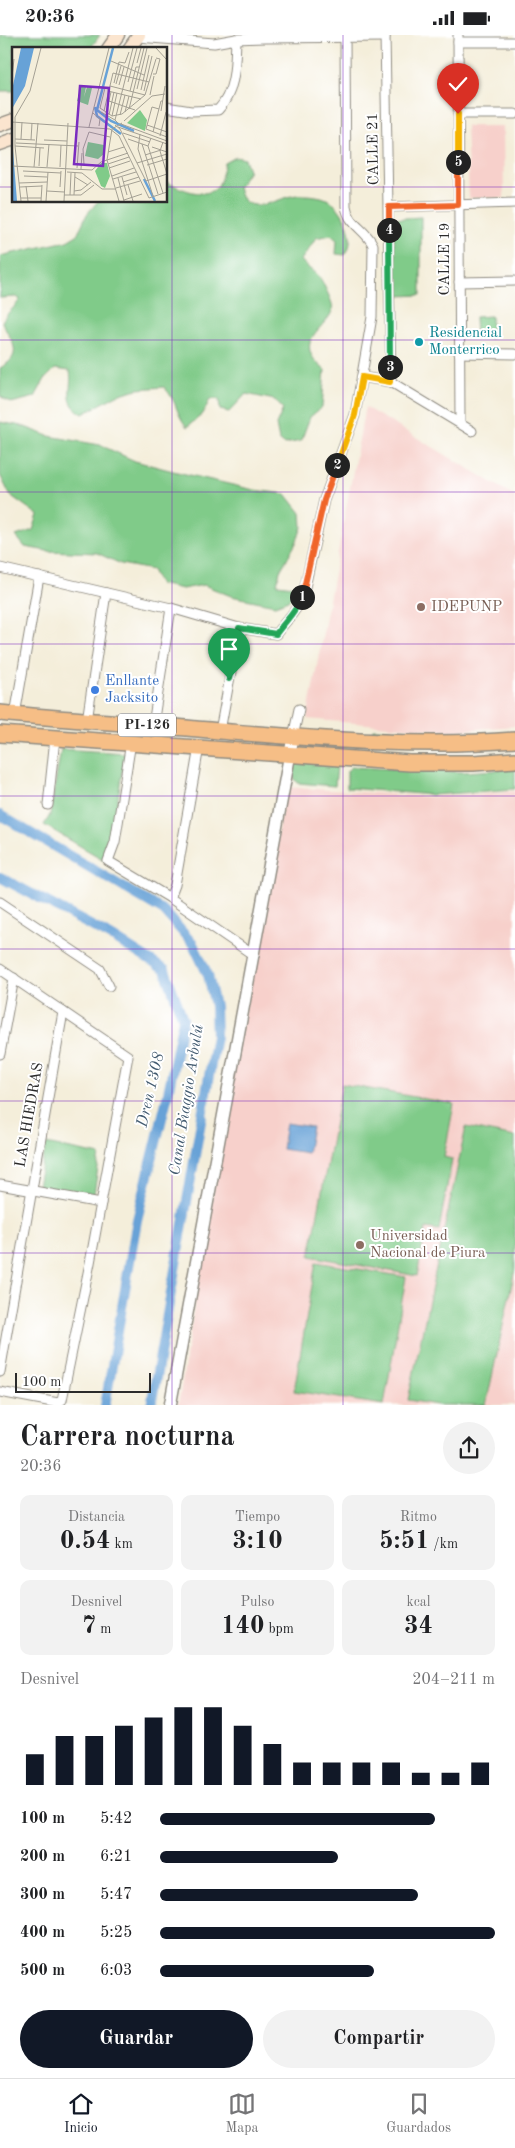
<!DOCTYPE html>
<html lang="es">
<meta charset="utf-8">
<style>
body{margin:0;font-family:"Old Standard TT",serif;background:#f2f2f2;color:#202124;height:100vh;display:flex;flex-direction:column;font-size:19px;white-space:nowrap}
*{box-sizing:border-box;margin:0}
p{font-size:16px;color:#757577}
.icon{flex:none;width:28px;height:28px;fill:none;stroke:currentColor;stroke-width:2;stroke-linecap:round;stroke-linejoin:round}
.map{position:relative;height:1370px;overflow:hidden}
.side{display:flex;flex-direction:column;background:#fff;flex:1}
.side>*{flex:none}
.scale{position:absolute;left:15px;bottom:12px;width:136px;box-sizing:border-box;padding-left:5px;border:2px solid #2b2b2b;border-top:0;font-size:14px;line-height:18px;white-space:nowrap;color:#2b2b2b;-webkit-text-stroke:4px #fff;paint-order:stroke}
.pin{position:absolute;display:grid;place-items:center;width:42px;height:42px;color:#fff;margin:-51px -21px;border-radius:50% 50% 50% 0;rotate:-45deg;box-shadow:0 0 5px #0007}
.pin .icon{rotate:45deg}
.km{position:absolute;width:25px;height:25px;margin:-12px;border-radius:50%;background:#222;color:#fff;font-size:14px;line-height:25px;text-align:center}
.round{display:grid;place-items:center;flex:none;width:52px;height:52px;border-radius:26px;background:#f2f2f2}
.headline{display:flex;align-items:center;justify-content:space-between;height:85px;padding:0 20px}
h1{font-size:28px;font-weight:800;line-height:38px}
.figures{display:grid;grid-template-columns:repeat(3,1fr);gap:8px;height:85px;padding:5px 20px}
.figures div{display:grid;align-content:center;border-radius:10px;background:#f2f2f2;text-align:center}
.figures b{font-size:25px;font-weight:800}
.figures small{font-size:14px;font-weight:400}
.figures p{font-size:14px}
.chart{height:140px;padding:10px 20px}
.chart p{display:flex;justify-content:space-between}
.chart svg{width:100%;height:90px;margin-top:5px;stroke:#111827;stroke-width:6}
.cta{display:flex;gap:10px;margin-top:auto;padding:10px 20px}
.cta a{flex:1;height:58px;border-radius:30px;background:#111827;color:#fff;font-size:20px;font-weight:800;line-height:58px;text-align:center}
.cta a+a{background:#f2f2f2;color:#202124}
ul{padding:0 20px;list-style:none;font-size:16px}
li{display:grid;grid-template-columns:80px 60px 1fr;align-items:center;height:38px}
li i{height:12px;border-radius:6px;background:#111827}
.status{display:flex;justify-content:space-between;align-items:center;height:35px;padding:0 25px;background:#fff;direction:ltr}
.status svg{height:14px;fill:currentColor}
.tab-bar{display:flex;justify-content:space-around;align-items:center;height:70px;border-top:1px solid #e0e0e0;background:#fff;font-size:14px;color:#757577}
.tab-bar a{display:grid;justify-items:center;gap:2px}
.tab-bar .selected{color:#111827}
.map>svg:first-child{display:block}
.built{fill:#f7d0cb}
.green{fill:#80cb89;stroke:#567b5a}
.water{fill:#67a2d7;stroke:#496681}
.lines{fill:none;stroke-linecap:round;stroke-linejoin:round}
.canal{stroke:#67a2d7;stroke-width:10}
.minor-casing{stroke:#908c82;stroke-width:11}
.tertiary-casing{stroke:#908c82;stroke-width:14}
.secondary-casing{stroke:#908c82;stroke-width:15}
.trunk-casing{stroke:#908c82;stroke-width:18}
.minor{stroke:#fff;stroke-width:9}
.tertiary{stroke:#fff;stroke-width:11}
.secondary{stroke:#fbe5cf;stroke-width:12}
.trunk{stroke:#f6be86;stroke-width:15}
.split-1-casing{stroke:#fff;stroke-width:10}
.split-2-casing{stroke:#fff;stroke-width:10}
.split-3-casing{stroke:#fff;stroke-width:10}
.split-4-casing{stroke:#fff;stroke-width:10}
.split-5-casing{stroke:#fff;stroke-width:10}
.split-6-casing{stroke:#fff;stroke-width:10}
.split-1{stroke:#22a559;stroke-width:6}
.split-2{stroke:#f0652b;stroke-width:6}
.split-3{stroke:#f5b400;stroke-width:6}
.split-4{stroke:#22a559;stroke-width:6}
.split-5{stroke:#f0652b;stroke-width:6}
.split-6{stroke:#f5b400;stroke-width:6}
.grid{fill:none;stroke:#7b2cbf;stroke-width:1;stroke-opacity:0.55}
.culture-dot{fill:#0f9aa8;stroke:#fff;stroke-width:2}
.education-dot{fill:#8d6e63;stroke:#fff;stroke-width:2}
.shop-dot{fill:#3f7fe0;stroke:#fff;stroke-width:2}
.labels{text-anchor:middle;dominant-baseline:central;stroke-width:4;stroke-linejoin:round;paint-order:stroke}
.shield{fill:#fff;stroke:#6b6b6b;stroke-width:1}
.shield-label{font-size:14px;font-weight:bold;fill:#2b2b2b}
.street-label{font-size:15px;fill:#2b2b2b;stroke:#fff}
.culture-label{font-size:15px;fill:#0d838f;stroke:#fff;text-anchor:start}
.education-label{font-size:15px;fill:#785e54;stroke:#fff;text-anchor:start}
.shop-label{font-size:15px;fill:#366cbe;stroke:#fff;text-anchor:start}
.water-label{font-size:16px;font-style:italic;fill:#435b70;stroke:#fff}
.inset-river{fill:none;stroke:#67a2d7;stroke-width:2.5}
.inset-road{fill:none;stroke:#a4a094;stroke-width:1}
.view{fill:#7b2cbf;fill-opacity:0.15;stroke:#7b2cbf;stroke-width:2.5}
.inset-edge{fill:none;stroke:#2b2b2b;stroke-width:2.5}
</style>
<div class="status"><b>20:36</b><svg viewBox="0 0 49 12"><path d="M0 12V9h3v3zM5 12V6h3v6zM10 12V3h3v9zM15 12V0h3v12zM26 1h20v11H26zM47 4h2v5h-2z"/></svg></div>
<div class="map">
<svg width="515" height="1371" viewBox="0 0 515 1371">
<rect width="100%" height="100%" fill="#fff"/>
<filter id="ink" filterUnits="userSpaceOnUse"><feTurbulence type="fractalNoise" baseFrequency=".02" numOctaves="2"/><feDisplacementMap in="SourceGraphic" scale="10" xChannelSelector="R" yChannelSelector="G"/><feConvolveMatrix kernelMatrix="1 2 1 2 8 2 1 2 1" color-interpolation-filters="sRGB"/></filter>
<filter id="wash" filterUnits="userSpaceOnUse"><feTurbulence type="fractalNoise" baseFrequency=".0096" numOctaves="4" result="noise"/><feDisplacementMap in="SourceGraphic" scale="20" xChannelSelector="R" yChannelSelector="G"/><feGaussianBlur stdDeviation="1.12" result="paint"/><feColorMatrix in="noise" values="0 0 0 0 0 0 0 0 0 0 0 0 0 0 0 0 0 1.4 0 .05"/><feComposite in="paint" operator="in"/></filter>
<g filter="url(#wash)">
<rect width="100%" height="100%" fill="#f4eeda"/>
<g class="built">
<polygon points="466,91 503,91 504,163 469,163"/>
<polygon points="365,372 515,461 515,691 449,696 307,684"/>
<polygon points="286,752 430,762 515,756 515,1370 178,1371 231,1049"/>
</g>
<g class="green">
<polygon points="0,0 100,0 90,14 14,14 14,56 0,56"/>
<path d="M236,122L245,124L249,135L238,152C240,161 243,169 255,170C271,172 287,158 304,160C310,160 321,161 327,164C344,173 358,204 345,220L336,219L337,205L331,200L316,203L301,225C306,232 312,235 318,241C323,247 330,262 332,269C338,290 284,303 325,335L322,372L310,382L301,406L284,409L279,405L276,390L283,374L275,365L246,359L229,377L220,375L219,364H210L203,379L187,392C175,378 178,367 164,352L137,354L117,360L83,379C62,367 73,354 70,336L55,334L45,344L35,362L11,368L0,361V333C27,319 9,304 2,287C6,277 15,274 20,264L16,262L0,263V221L67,206L77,200L87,179L98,166H166V147C182,154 210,168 220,147C222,141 223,134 225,128Z"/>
<polygon points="421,182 421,260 397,261 393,184"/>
<polygon points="491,281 492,303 476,303 475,282"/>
<polygon points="0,387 22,391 49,401 100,410 135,426 177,437 254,455 286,459 301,478 302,492 296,508 280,536 277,549 294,551 294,558 288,565 275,570 231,561 204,550 182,554 159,549 152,535 121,529 97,518 47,516 25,512 16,501 33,495 38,480 10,460 0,440"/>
<polygon points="373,694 452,698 452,702 372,698"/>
<polygon points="61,714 125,718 111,809 104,825 44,790 50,780"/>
<polygon points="295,726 337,731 335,751 298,748 292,741"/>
<polygon points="351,732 462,737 515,734 515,754 433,760 347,753 347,736"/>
<polygon points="342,1049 454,1069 444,1122 452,1124 439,1195 426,1193 417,1241 310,1221"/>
<polygon points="466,1092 515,1102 515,1234 486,1370 437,1370 408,1365"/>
<polygon points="46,1109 100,1120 94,1159 38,1151"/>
<polygon points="316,1227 406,1242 384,1370 294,1356"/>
</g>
<polygon class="water" points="286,1088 312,1092 307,1118 282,1114"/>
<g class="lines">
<g class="canal">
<polyline points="0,780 164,876 193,909 208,940 215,971 216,1001 151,1371"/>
<polyline points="0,842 114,903 165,935 183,984 167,1063 137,1185 105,1371"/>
</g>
</g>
</g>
<g filter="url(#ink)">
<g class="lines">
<defs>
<g id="minor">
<polyline points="385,0 391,347"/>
<polyline points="458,0 460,387"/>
<polyline points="138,2 214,8 236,4 264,3 385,2"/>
<polyline points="458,7 515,7"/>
<path d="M166,72L191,76L218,75C236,56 235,29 236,4"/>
<polyline points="458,79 515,79"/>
<polyline points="389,172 515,168"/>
<polyline points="459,247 515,246"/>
<polyline points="459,318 515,319"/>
<polyline points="362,342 391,347 472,396"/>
<path d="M0,533L171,573L239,593L276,599C286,585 296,578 303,561L324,465L355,380L372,282L373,210C365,193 349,191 346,171L345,1"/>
<polyline points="15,680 39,542"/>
<polyline points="87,686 106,558"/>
<polyline points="153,690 171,573"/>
<polyline points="220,696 239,593"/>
<polyline points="293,702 299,674"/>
<polyline points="131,707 115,807 108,826 170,863 252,919"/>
<polyline points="48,770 55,703"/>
<polyline points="170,863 175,850 199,712"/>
<polyline points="0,867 100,934 109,951"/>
<polyline points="0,934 128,1021 90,1228 62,1365 58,1368 0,1357"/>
<polyline points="0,1019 14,943"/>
<polyline points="0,1150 101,1168"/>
<polyline points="0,1337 63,977"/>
</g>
<polyline id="tertiary" points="170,1371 293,702"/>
<g id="secondary">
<polyline points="108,14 118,0"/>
<polyline points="129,14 139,0"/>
<polyline points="0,90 14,85"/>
<polyline points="0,109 14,104"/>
</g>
<g id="trunk">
<path d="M0,678C73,685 146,689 219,696C318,704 417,713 515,705"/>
<polyline points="0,699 410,728 473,728 515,725"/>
</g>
</defs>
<use href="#minor" class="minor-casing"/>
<use href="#tertiary" class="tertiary-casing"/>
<use href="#secondary" class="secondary-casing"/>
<use href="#trunk" class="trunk-casing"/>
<use href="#minor" class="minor"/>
<use href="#tertiary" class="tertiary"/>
<use href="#secondary" class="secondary"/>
<use href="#trunk" class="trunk"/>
</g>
</g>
<g class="lines" filter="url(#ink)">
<defs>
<path id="split-1" d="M229,644L239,593L276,599C285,586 296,577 302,562"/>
<polyline id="split-2" points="302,562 324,465 337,430"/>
<polyline id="split-3" points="337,430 355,380 362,342 390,347 390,332"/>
<polyline id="split-4" points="389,195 390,332"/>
<polyline id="split-5" points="389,195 389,172 458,170 458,127"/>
<polyline id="split-6" points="458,79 458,127"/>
</defs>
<use href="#split-1" class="split-1-casing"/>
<use href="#split-2" class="split-2-casing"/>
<use href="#split-3" class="split-3-casing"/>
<use href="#split-4" class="split-4-casing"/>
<use href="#split-5" class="split-5-casing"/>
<use href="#split-6" class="split-6-casing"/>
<use href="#split-1" class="split-1"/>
<use href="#split-2" class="split-2"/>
<use href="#split-3" class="split-3"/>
<use href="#split-4" class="split-4"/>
<use href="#split-5" class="split-5"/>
<use href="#split-6" class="split-6"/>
</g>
<path class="grid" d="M172,0V1371M343,0V1371M0,152H14M166,152H515M0,305H515M0,457H515M0,609H515M0,761H515M0,914H515M0,1066H515M0,1218H515"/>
<circle class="culture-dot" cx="419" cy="307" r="5"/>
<g class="education-dot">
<circle cx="421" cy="572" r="5"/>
<circle cx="360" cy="1210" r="5"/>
</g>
<circle class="shop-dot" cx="95" cy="655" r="5"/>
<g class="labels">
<rect class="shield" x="118" y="678.5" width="58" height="23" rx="4"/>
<g class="shield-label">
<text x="147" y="690">PI-126</text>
</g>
<g class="street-label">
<text transform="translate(374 114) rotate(-91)">CALLE 21</text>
<text transform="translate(445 224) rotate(-90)">CALLE 19</text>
<text transform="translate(30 1080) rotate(-80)">LAS HIEDRAS</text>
</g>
<g class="culture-label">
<text x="429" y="298">Residencial<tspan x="429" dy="17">Monterrico</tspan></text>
</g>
<g class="education-label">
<text x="431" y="572">IDEPUNP</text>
<text x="370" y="1201">Universidad<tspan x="370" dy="17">Nacional de Piura</tspan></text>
</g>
<g class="shop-label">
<text x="105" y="646">Enllante<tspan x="105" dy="17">Jacksito</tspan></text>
</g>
<g class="water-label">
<text transform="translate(151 1055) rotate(-77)">Dren 1308</text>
<text transform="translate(187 1065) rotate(-81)">Canal Biaggio Arbulú</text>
</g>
</g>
<g transform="translate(12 12)">
<rect width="155" height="155" fill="#f4eeda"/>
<path d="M69,39L74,40L72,50L75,40L80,41L76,58L65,54ZM128,63L135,73L133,84L115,76ZM76,95L92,98L93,106L86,112L73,109ZM89,116H95L98,129L93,141L89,139L83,124Z" fill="#80cb89"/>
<path d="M9,1H22L13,39L0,62V43ZM0,98L1,103L5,154H0Z" fill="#67a2d7"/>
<path class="inset-river" d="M101,1L85,63L99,74L122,84M83,60L85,69L109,87M132,132L143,154"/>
<path class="inset-road" d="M144,1L155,13M99,14L132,28M125,16L129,1M141,27H144L148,12L144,11M0,30L2,12M116,35L125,1M102,36L107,15L113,16L117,5M104,37L109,19M107,38L112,20M98,39L133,48M97,42L93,41L88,61L100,69L110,67L133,48L144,12M125,42L135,1M129,43L137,8M96,44L129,52M118,44L124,20H127M132,44L140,9M138,48L142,29M94,53L123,63M117,62L132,1M147,62L140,60L134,82L155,90M92,64L101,26L137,35M149,64L153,39M89,65L103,73M113,65L117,49M81,66L88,72L87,79M94,66L99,45M97,68L102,45M108,68L113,48M100,69L105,46M112,74L140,49L153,47M0,75L98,82L107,89L137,151L155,145M106,76L103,73L121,1M109,77L155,94M103,78L108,82L134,134L155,127M135,78L155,85M77,80L97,1M106,80L155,97M141,85L149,54H151M111,86L138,95M128,87L126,102L141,149M148,89L154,65M139,91L136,99L151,146M3,92L23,93M9,92L10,75M116,92L136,99M19,93L20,76M32,93L55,94M151,95L148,104L155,127M4,96L66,99M130,97L146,147M3,99L32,101M140,100L155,105M96,105L112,100M133,108L149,103M125,116L155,107M96,117L117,110M72,118L71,102L77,85L98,90M135,118L155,112M0,119L80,123L89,115L116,106M27,119L28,101M22,120L26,76M35,120L37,97M48,120L49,98M65,121L67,95M97,121L118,114M69,122L70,106M11,124L49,126M55,125L70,126L90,142H104M12,129L35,130M100,129L122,121M63,130L76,138M110,130L115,148M106,131L112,154M101,132L124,125M111,135L127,130M7,136L35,135M116,138L121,154M14,139L16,154M8,140L30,139M48,140L49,124M104,141L128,134M35,144L52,145M62,144L69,143L79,135M52,148H69L82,138M58,148L59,126M62,148L63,126M9,151H29M112,153L130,147M9,154L3,99V70L18,44L29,1M29,154L30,138M34,154L36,125M52,154L56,76M107,154L95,113L100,82L110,76"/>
<path class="view" d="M68,39L97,41L91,119L62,117Z"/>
<rect width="155" height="155" class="inset-edge"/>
</g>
</svg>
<div class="scale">100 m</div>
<div class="pin" style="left:229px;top:644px;background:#1e9e55"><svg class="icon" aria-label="arrive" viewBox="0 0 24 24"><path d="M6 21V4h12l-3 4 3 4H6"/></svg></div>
<div class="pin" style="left:458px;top:79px;background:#d93025"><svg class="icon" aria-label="check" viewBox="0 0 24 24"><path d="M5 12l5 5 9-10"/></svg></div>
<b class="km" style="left:302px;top:562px">1</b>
<b class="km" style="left:337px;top:430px">2</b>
<b class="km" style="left:390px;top:332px">3</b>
<b class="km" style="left:389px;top:195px">4</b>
<b class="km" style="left:458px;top:127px">5</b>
</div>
<section class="side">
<div class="headline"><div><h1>Carrera nocturna</h1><p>20:36</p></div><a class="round"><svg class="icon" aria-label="share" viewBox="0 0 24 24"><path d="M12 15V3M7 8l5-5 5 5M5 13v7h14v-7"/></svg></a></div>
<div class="figures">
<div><p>Distancia</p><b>0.54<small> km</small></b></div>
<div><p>Tiempo</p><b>3:10</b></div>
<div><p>Ritmo</p><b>5:51<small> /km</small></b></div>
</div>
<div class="figures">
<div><p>Desnivel</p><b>7<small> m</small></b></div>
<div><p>Pulso</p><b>140<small> bpm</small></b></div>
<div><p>kcal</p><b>34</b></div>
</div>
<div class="chart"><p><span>Desnivel</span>204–211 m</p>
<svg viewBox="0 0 160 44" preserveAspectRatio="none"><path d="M5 44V29M15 44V20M25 44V20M35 44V15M45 44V11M55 44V6M65 44V6M75 44V15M85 44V24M95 44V33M105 44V33M115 44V33M125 44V33M135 44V38M145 44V38M155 44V33"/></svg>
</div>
<ul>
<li><b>100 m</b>5:42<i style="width:82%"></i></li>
<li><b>200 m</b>6:21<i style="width:53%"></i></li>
<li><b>300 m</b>5:47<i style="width:77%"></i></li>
<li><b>400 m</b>5:25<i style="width:100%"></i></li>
<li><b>500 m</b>6:03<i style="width:64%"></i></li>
</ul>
<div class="cta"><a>Guardar</a><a>Compartir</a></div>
</section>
<nav class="tab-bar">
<a class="selected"><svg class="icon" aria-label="home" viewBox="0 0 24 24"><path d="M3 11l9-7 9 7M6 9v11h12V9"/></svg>Inicio</a>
<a><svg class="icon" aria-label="map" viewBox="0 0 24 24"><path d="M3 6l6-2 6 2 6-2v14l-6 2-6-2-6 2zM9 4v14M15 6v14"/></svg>Mapa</a>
<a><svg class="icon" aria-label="saved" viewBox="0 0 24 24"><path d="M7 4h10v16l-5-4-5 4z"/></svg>Guardados</a>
</nav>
